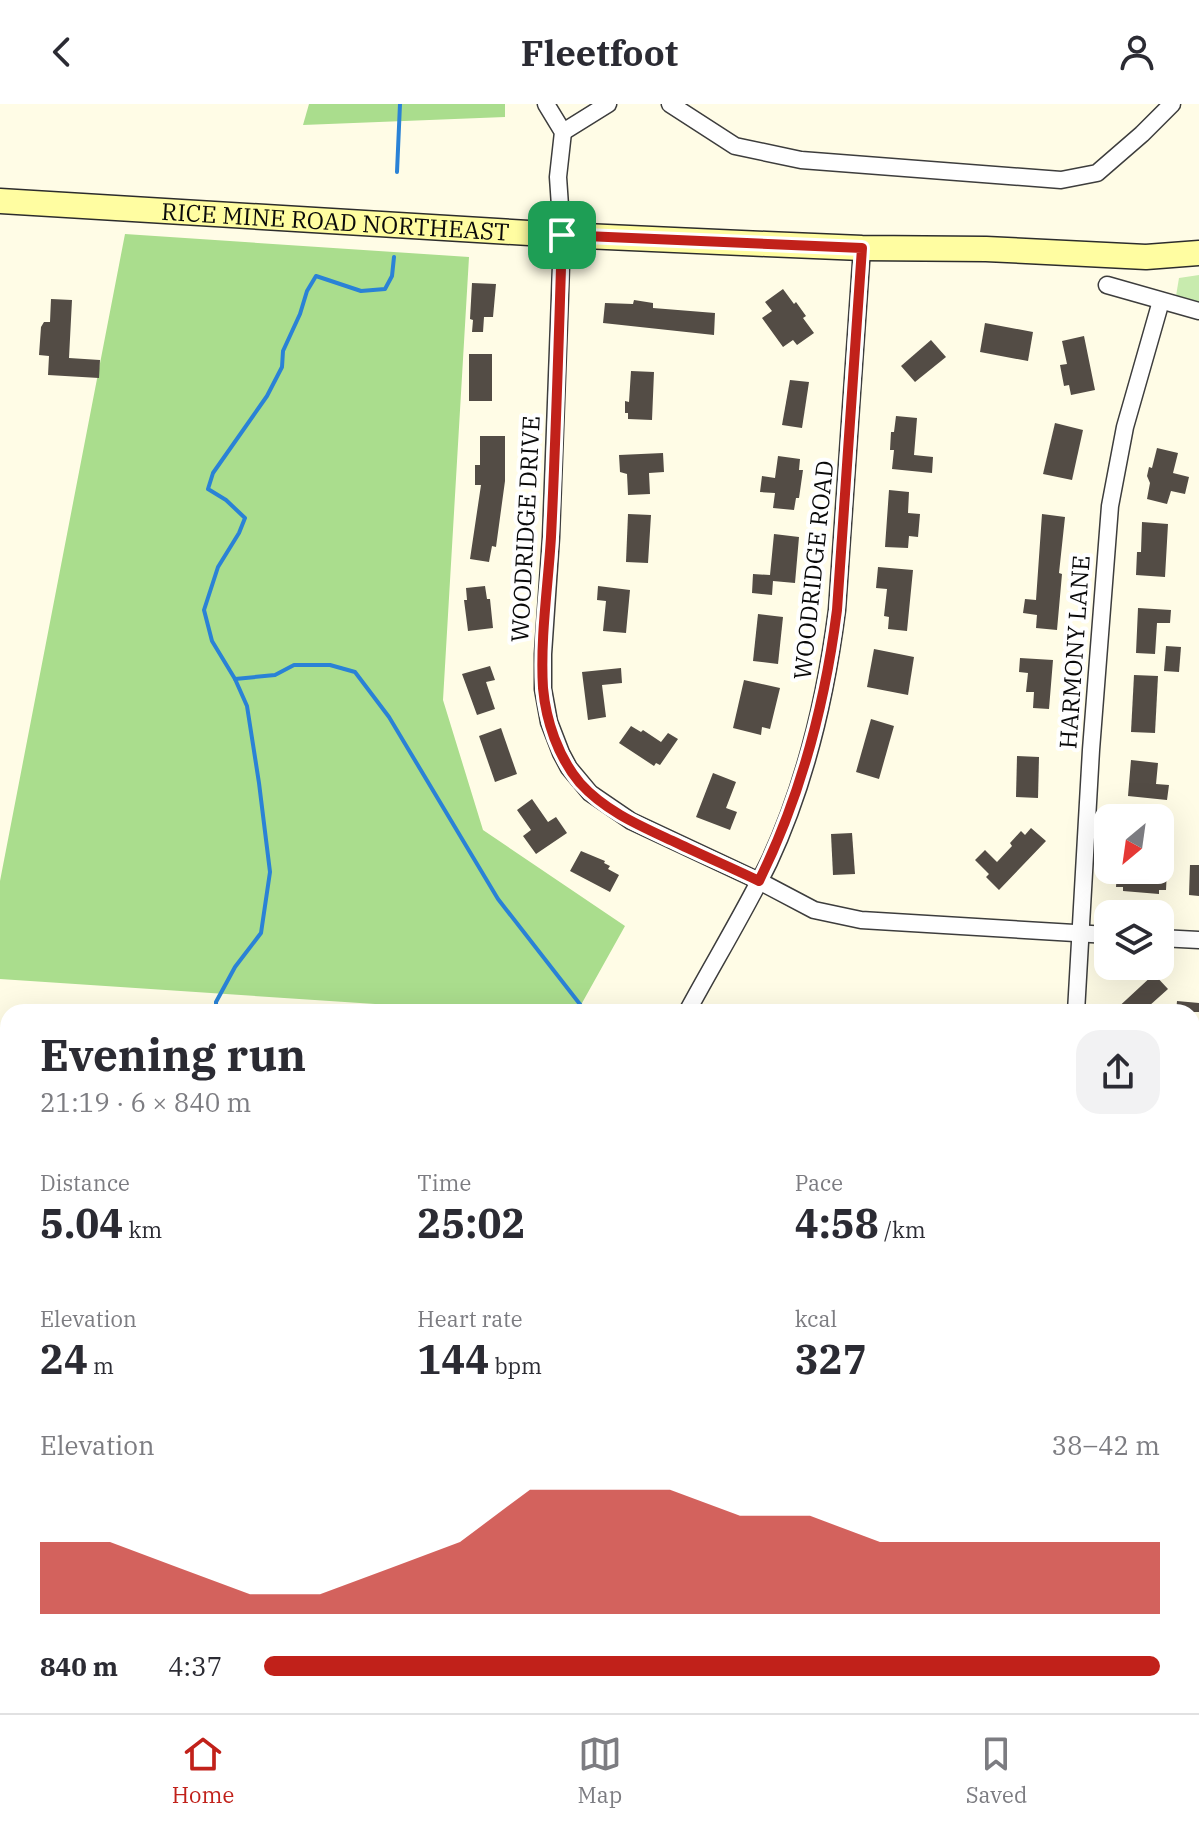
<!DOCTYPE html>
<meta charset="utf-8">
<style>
body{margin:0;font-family:"IBM Plex Serif",serif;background:#f2f2f3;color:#2b2b33;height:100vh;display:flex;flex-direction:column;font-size:30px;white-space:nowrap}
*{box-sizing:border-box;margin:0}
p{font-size:26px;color:#7c7c81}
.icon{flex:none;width:44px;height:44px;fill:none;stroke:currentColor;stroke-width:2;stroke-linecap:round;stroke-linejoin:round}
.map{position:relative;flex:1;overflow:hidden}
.details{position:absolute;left:0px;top:900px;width:1200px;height:710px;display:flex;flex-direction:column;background:#fff;border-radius:24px 24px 0 0;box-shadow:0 8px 32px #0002}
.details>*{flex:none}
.needle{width:52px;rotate:209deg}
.tools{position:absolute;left:1094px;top:700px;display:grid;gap:16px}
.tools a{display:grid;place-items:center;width:80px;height:80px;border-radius:16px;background:#fff;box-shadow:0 8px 32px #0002;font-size:40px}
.pin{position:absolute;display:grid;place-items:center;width:68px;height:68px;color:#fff;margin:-34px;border-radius:16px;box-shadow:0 4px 12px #0006}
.round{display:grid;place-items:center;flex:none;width:84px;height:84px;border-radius:24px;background:#f2f2f3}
.head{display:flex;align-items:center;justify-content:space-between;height:136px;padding:0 40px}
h1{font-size:44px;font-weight:700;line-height:60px}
.metrics{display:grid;grid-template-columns:repeat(3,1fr);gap:12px;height:136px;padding:8px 40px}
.metrics div{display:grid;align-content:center}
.metrics b{font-size:40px;font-weight:700}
.metrics small{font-size:22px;font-weight:400}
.metrics p{font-size:22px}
.chart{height:224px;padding:16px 40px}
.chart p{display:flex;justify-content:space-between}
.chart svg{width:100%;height:144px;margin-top:8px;fill:#c1211a;opacity:.7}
ul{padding:0 40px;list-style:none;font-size:26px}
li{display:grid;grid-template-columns:128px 96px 1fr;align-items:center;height:60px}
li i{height:20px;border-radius:10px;background:#c1211a}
header{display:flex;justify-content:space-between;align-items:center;height:104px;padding:0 40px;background:#fff;font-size:36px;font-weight:700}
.tab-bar{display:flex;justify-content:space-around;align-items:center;height:112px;border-top:2px solid #e1e1e2;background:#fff;font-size:22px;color:#7c7c81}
.tab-bar a{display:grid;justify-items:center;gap:4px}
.tab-bar .selected{color:#c1211a}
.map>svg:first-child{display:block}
.green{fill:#c8ebae}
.forest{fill:#aadd8d}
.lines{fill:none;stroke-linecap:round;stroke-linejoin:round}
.stream{stroke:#2a82d6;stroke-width:4}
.building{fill:#534c45}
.minor-casing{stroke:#3d3d3d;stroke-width:19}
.secondary-casing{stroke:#2c2c2c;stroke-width:27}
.minor{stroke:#fff;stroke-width:16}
.secondary{stroke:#fffda1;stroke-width:24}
.route-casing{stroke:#fff;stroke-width:16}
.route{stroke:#c1211a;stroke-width:10}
.labels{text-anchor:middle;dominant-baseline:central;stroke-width:8;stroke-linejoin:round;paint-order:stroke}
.street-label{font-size:24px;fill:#0a0a0a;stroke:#fff}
</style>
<header><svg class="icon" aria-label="back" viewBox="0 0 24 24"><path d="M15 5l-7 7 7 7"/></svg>Fleetfoot<svg class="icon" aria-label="person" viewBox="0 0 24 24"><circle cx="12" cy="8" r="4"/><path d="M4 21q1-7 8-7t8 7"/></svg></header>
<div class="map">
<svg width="1199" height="1609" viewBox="0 0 1199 1609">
<rect width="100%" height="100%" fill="#fffce6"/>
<polygon class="green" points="1199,171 1199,199 1176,192 1179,174"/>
<g class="forest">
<polygon points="309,0 505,0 505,13 303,21"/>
<polygon points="125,130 469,153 443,596 483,726 625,822 577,908 496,908 0,875 0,777"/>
<polygon points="0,925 8,926 8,1029 0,1027"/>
<polygon points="261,1602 725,1602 734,1609 261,1609"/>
</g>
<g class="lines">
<g class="stream">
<polyline points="397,68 400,0"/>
<polyline points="235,575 275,571 294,561 330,561 355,568 389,613 498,795 586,908"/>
<polyline points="216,908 216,898 235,863 261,829 270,768 259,679 247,602 235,575 212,537 204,506 218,463 239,429 245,414 226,396 208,385 213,369 267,292 282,263 283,247 300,210 307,187 316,172 361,187 385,185 392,172 394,153"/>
<polyline points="0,974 8,967"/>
<polyline points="447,1602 449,1606 448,1609"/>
</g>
</g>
<g class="building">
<polygon points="472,179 496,180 493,213 484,213 483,228 472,228 473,216 470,215"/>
<polygon points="783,185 794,200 796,198 806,212 803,214 814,229 797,241 793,236 783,243 762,214 772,207 765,198"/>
<polygon points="51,195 72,196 69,254 100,256 99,274 48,271 49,252 39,251 41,223 44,218 50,218"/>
<polygon points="634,196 653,199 653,204 715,209 714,231 603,219 605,199 633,200"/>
<polygon points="985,219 1033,228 1028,257 980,248"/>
<polygon points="1084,232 1095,286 1071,291 1069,281 1064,282 1060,261 1067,260 1062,237"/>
<polygon points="931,236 946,253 915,278 901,262"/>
<rect x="469" y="250" width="23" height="47"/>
<polygon points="631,267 654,268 652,316 628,315 628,309 625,309 625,297 629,298"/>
<polygon points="790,276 809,278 802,324 782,321"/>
<polygon points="896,312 917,314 914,351 933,353 932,369 892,365 894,346 890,346 891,328 894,328"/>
<polygon points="1055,319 1083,326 1072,376 1043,370"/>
<polygon points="480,332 505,332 505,377 496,443 492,442 489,458 470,455 481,381 475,381 475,361 480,361"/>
<polygon points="1157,344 1178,349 1173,369 1189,373 1185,390 1171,387 1167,400 1147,395 1150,379 1147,372 1149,363 1152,364"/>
<polygon points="663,349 664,368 649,369 650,390 628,391 627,370 620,368 619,351"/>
<polygon points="778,352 800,355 799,366 803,366 799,394 796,394 794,406 773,404 775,389 760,388 762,372 775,374"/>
<polygon points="889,386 909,388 908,409 920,410 918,433 909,432 908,444 885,443"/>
<polygon points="628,410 651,411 648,459 626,458"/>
<polygon points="1042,410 1065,413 1059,469 1062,470 1057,526 1036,524 1037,511 1023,509 1025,495 1036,496"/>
<polygon points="1142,418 1168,420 1165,473 1136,471 1137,448 1141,448"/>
<polygon points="774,430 799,433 795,479 773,477 772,491 752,489 753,470 770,471"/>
<polygon points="878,463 913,466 907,527 888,525 889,513 884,512 887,485 876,484"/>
<polygon points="485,482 487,495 490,495 493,524 468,527 464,496 467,496 466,484"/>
<polygon points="598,482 630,486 626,529 603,527 606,497 597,496"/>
<polygon points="1138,504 1171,506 1170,519 1157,519 1155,550 1136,549"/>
<polygon points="758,510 783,513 778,560 753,557"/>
<polygon points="1166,542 1181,543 1179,568 1164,567"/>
<polygon points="874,545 914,553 908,591 867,583"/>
<polygon points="1020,554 1053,556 1049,605 1033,604 1034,588 1026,588 1028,569 1019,568"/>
<polygon points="490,562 495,576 486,578 495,605 477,611 462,570"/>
<polygon points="621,564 622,579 602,581 606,613 588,616 582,568"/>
<polygon points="1134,571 1158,572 1155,629 1131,628"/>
<polygon points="744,576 780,584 770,625 762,623 761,631 733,624"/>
<polygon points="871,615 894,622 879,675 856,668"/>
<polygon points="631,622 641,628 643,626 661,638 668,629 678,635 660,661 656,659 654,662 619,639"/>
<polygon points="501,624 517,670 495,678 479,632"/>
<polygon points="1017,652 1039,653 1038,694 1016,693"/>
<polygon points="1131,656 1158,659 1156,680 1169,681 1167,696 1128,692"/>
<polygon points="713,669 736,678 726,704 737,708 730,726 696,713"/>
<polygon points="532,695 548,718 556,713 567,729 536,750 523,732 531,726 517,706"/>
<polygon points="1031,724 1046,737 999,786 986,773 989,770 975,756 985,746 997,758 1012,742 1010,739 1021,727 1025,731"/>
<polygon points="852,729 855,770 833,771 831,730"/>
<polygon points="581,747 605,757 604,759 610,762 608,765 619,771 610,788 570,767"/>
<polygon points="1190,761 1199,761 1199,792 1189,791"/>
<polygon points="1117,766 1167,766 1166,786 1159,786 1159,790 1123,787 1123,783 1116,783"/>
<polygon points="1154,870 1168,885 1149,902 1155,908 1113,908"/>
<polygon points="1177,897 1199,899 1199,908 1176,908"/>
</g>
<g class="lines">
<defs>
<g id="minor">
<polyline points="546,0 563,28 558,73 562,131 560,191 551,433 543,550 543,585 549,618 561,649 569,664 590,689 631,717 759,777 814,806 861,816 1108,831"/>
<polyline points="670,0 735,42 801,56 1061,76 1097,69 1142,30 1172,0"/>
<polyline points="563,28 608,0"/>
<polyline points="1107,181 1199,207"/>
<polyline points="1160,834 1199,836"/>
<path d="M687,908C714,858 744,809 769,758C806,679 826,592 837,506L862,144"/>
<polyline points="1076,908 1091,646 1110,402 1125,323 1161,197"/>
<polyline points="1192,1373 1199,1377"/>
<polyline points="0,1548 8,1554"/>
</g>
<g id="secondary">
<path id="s1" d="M0,97L562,131L766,140L862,144L986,145L1146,153L1199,149"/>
</g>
</defs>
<use href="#minor" class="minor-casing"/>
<use href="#secondary" class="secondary-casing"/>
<use href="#minor" class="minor"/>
<use href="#secondary" class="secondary"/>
</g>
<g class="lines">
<defs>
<path id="route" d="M562,131L862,144L837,506C825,600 801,692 759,777C732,764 704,752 677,739C643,723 606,708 580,679C558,653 546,617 543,584C540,534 548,483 551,433C556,332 559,231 562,131Z"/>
</defs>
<use href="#route" class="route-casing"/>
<use href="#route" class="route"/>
</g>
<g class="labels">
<g class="street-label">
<text stroke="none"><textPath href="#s1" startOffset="336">RICE MINE ROAD NORTHEAST</textPath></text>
<text transform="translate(525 425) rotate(-87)">WOODRIDGE DRIVE</text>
<text transform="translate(813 466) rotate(-84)">WOODRIDGE ROAD</text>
<text transform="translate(1074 548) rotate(-86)">HARMONY LANE</text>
</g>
</g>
</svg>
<div class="tools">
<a><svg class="needle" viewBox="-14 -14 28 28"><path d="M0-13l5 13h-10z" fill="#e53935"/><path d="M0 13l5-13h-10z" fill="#7c7c81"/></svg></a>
<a><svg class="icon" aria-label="layers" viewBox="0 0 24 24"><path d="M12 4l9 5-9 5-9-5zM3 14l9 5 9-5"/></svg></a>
</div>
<div class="pin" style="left:562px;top:131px;background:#1e9e55"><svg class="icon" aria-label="arrive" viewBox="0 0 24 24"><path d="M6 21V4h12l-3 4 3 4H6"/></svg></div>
<section class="details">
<div class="head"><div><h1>Evening run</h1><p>21:19 · 6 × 840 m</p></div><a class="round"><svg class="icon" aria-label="share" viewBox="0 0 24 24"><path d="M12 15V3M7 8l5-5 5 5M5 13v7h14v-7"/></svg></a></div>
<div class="metrics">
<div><p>Distance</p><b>5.04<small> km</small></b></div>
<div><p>Time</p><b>25:02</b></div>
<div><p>Pace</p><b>4:58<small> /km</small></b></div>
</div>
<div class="metrics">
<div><p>Elevation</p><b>24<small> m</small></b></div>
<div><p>Heart rate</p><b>144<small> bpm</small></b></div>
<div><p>kcal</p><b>327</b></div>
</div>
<div class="chart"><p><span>Elevation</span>38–42 m</p>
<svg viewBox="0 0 160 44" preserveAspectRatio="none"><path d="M0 44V22L10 22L20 30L30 38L40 38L50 30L60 22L70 6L80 6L90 6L100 14L110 14L120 22L130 22L140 22L150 22L160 22V44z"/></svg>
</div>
<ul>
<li><b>840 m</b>4:37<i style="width:100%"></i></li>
</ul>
</section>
</div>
<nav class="tab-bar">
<a class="selected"><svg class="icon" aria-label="home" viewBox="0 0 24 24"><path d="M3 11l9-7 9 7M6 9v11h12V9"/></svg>Home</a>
<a><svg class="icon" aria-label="map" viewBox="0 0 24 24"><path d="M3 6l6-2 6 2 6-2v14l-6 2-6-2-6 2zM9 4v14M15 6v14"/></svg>Map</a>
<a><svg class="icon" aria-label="saved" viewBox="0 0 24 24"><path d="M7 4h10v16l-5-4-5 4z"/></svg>Saved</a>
</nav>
